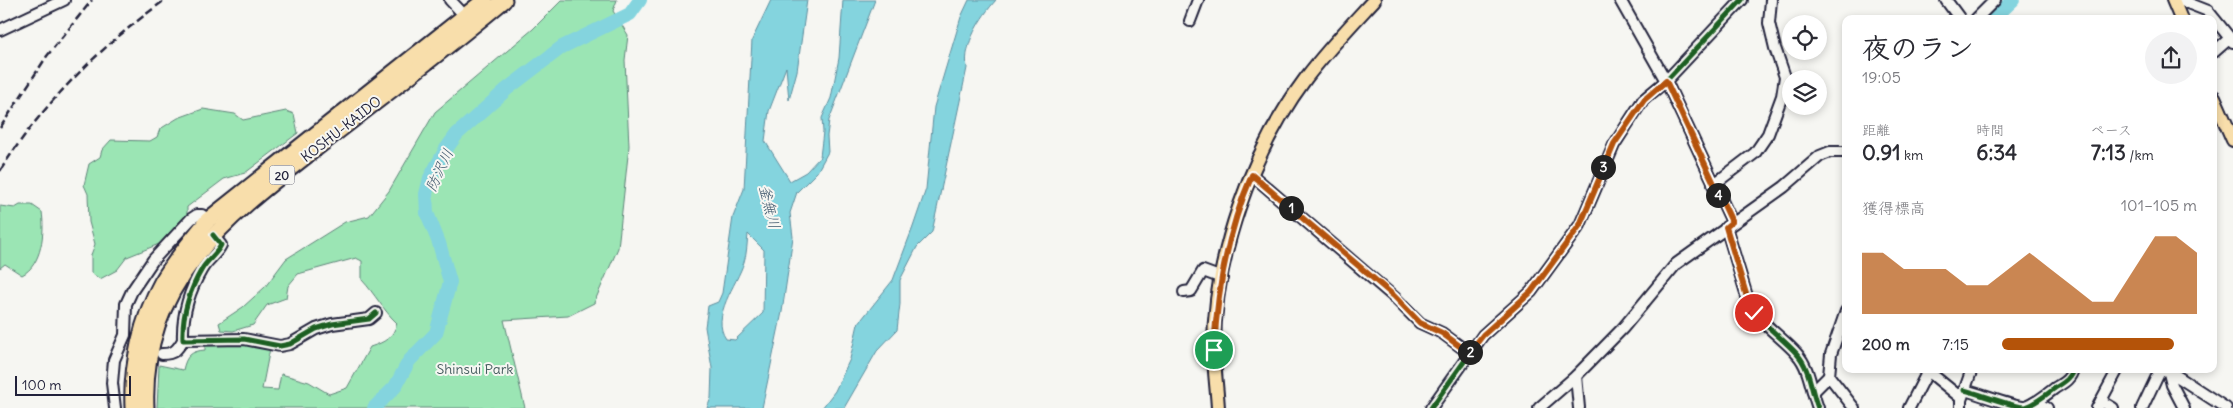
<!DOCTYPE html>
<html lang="ja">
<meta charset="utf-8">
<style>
body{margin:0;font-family:Delius,"Klee One",sans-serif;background:#f2f2f3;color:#2b2b33;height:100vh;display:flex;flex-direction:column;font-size:19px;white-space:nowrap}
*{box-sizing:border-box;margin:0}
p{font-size:16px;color:#7c7c81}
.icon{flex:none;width:28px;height:28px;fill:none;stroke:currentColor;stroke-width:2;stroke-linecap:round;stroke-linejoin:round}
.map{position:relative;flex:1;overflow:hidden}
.details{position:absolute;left:1842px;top:15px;width:375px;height:358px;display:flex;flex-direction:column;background:#fff;border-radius:10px;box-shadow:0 2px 8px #0003}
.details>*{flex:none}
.buttons{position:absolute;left:1782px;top:15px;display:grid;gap:10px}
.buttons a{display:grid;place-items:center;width:45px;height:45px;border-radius:50%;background:#fff;box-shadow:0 2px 8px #0003;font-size:25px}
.scale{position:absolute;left:15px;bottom:12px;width:116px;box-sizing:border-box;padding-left:5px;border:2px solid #22223b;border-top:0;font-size:14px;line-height:18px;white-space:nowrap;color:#22223b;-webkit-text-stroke:4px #f6f6f2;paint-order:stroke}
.pin{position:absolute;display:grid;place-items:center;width:42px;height:42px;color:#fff;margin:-21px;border:2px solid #fff;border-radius:50%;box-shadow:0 1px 5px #0007}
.km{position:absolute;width:25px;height:25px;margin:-12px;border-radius:50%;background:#222;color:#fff;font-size:14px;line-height:25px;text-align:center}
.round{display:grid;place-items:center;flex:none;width:52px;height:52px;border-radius:26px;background:#f2f2f3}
.headline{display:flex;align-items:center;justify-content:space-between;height:85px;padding:0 20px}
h1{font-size:28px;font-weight:700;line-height:38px}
.figures{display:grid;grid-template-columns:repeat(3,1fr);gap:8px;height:85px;padding:5px 20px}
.figures div{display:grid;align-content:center}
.figures b{font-size:21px;font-weight:700}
.figures small{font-size:14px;font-weight:400}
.figures p{font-size:14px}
.chart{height:140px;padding:10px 20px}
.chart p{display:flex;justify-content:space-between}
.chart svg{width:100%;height:90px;margin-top:5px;fill:#b45309;opacity:.7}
ul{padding:0 20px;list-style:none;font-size:16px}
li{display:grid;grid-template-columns:80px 60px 1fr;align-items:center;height:38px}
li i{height:12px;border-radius:6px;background:#b45309}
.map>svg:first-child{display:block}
.green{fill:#9be5b4;stroke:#5e8478}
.water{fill:#84d4de;stroke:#5d8d9d;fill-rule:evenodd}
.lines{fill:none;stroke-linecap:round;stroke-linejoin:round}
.river{stroke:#84d4de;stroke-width:14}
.minor-tunnel{stroke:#cccccd;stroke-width:10;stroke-dasharray:10 5;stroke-linecap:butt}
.minor-casing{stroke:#22223b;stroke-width:14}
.major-casing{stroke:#22223b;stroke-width:16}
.highway-casing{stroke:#22223b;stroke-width:19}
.minor{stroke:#f6f6f2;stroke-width:10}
.major{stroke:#f8deab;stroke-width:12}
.highway{stroke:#f8deab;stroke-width:15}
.rail{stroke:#22223b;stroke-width:2.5;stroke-dasharray:8 4;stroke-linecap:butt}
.cycleway-casing{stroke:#f6f6f2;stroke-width:8}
.cycleway{stroke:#1b5e20;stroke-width:5}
.route-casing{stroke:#fff;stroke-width:10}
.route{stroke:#b45309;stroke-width:6}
.labels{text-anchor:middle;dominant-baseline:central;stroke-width:4;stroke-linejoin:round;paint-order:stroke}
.shield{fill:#f6f6f2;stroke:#626272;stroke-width:1}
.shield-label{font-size:12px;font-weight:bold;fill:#22223b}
.street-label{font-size:14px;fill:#22223b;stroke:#f6f6f2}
.park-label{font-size:14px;fill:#465c5f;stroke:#f6f6f2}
.water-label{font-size:15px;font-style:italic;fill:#3f576c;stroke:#f6f6f2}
</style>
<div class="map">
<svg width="2233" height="408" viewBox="0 0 2233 408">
<rect width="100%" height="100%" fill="#f6f6f2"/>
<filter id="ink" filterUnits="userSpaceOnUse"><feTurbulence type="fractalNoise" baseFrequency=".02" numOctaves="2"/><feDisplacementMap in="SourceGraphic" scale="10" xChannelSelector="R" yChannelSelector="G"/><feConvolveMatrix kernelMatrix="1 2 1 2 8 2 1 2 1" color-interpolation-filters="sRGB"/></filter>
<g filter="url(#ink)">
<g class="green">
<path d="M562,0H617L613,11L628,35L625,60L629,146L618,248L594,303L568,316L504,320L525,408H157L159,365L183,370C186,356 191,351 205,350V343H237L270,348L262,389L278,390L281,374L309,382L329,394L347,388L370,347C385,342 393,338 397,323C383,310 375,294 362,280V261L356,258L298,274L288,286L286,298L267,305L253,325L233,331L221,330L219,323L243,307L265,287L286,259L345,222L369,216L389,191L435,112L533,29Z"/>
<polygon points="203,109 235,114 243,120 286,111 294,114 298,133 245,173 224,179 187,207 187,214 159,244 127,257 117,270 100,279 91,273 91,255 95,244 89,222 88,194 84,185 89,164 100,157 102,150 111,140 150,141 157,137 160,129 178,118"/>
<path d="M20,205H32L42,212C45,232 42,265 22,275L5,264L0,268V206L15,208Z"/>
</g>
<g class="water">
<path d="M771,0H807L797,71L789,100L786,67L769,111L765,141L790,181L806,172L820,157L823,132L822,118L831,98L839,58L843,0H875L829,120L827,136L828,152L817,172L797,192L790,213L793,237L782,312L762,408H707L711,398L712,368L705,327L708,306L718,302L722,293L733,217L744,189L752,40ZM748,234L764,250L763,313L735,340L726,339C710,316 737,285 744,262C747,253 747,243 748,234Z"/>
<path d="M969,0H996C981,17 963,44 967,68L932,232L917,247L900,280V304L897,330L877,351L844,408H822L835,391L850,359L858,324L893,280L913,227L926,189L934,107L961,17Z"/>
</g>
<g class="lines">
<g class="river">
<polyline points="1993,19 2013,0"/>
<polyline points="374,408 395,387 409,361 436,333 450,282 439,243 427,213 426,194 430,178 446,149 457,134 507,89 562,47 630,14 640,0"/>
</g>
<polyline class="minor-tunnel" points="127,348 144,351"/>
<defs>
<g id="minor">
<polyline points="450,0 468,19"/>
<polyline points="1620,0 1666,81 1732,222"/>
<polyline points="1946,0 1960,19"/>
<polyline points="2180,0 2208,11 2233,42"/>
<polyline points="1976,19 1995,0"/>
<polyline points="1190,21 1198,0"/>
<polyline points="0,30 64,0"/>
<polyline points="2214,52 2230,38"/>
<polyline points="1252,175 1394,297 1420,323 1442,333 1469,353"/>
<polyline points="1713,185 1755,153 1768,134 1782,96 1785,77 1775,48 1769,23 1771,0"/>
<path d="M1726,227L1749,303C1760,324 1781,336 1797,354C1810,368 1811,391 1818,408"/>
<path d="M213,235L221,245C217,254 207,260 202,269C189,291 182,316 183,340L244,339L280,346L290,344L316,329L332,324L369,319L376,313"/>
<polyline points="1184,292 1191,291 1203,271 1222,278"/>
<polyline points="1846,311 1831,354 1829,376 1854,408"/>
<path d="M162,354C174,354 177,350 183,340"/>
<polyline points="2159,369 2169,371 2226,408"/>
<polyline points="2168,369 2172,385 2184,408"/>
<polyline points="1928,371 1961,398"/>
<polyline points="1576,376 1579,408"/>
<path d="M1964,390C1978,393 2015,408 2025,407C2035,404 2046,395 2055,388C2063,383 2071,379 2073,369"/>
<polyline points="1813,392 1829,376"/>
<polyline points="2101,401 2113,408"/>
<polyline points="2034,403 2047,408"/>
<polyline points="115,408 112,383 114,360 125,335 126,304 132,291 153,260 191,219 197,215 202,215 208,220"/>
<polyline points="1431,408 1483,335 1531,292 1580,225 1614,145 1643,100 1666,81 1742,0"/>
<polyline points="1539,408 1576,376 1623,328 1676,264 1784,187 1820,156 1830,152 1846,152"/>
<polyline points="1909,408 1929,369"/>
<polyline points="1961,408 1961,400 1972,369"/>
<polyline points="2097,408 2118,369"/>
<polyline points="2142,408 2160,370"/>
</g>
<g id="major">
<polyline points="2173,0 2181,19"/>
<polyline points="2214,97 2233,140"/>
<path d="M1218,408C1217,389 1214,370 1214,351C1213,258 1251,152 1306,78C1327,50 1351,25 1374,0"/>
</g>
<g id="highway">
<path d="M133,408C131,366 142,318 162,282C175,260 192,240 208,220L485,0"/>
<path d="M146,408C140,273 240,208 334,134C391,90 449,46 504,0"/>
</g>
</defs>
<use href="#minor" class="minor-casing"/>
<use href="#major" class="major-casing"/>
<use href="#highway" class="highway-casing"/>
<use href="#minor" class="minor"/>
<use href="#major" class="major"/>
<use href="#highway" class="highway"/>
<g class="rail">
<polyline points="0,128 47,56 92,0"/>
<path d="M0,171C43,103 100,47 165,0"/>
</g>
<defs>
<g id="cycleway">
<polyline points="1252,175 1394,297 1420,323 1442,333 1469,353"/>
<path d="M1726,227L1749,303C1760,324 1781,336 1797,354C1810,368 1811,391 1818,408"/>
<path d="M213,235L221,245C217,254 207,260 202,269C189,291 182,316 183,340L244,339L280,346L290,344L316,329L332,324L369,319L376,313"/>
<path d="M1964,390C1978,393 2015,408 2025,407C2035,404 2046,395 2055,388C2063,383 2071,379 2073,369"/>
<polyline points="1431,408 1483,335 1531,292 1580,225 1614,145 1643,100 1666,81 1742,0"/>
</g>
</defs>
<use href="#cycleway" class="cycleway-casing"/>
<use href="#cycleway" class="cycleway"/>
</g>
</g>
<g class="lines" filter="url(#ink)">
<defs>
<path id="route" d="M1214,350C1217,289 1227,232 1252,175L1394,296L1420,323L1442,333L1469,353L1483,335L1531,292L1580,225L1614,144L1644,100L1666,81L1732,222L1726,227L1746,294L1754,313"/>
</defs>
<use href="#route" class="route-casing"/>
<use href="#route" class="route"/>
</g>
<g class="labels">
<rect class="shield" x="269.5" y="165.5" width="25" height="19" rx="4"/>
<g class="shield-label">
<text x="282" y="175">20</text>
</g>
<g class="street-label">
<text transform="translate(341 129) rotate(-38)">KOSHU-KAIDO</text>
</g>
<g class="park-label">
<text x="475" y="369">Shinsui Park</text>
</g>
<g class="water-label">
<text transform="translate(439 170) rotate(-65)">防沢川</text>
<text transform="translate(770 207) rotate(76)">釜無川</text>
</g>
</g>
</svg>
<div class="buttons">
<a><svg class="icon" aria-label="locate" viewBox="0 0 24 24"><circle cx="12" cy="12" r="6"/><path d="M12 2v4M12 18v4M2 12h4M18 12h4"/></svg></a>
<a><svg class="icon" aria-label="layers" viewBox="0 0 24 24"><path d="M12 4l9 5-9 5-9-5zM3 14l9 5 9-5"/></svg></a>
</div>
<div class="scale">100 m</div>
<div class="pin" style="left:1214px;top:350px;background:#1e9e55"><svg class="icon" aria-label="arrive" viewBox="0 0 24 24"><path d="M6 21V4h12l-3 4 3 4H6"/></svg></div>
<div class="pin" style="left:1754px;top:313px;background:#d93025"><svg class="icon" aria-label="check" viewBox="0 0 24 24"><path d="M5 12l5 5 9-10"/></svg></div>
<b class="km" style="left:1291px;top:208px">1</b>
<b class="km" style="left:1470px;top:352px">2</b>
<b class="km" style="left:1603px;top:167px">3</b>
<b class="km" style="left:1718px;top:195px">4</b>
<section class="details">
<div class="headline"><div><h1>夜のラン</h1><p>19:05</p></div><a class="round"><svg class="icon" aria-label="share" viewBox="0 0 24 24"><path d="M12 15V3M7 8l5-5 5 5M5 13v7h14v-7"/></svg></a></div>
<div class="figures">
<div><p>距離</p><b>0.91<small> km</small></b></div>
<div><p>時間</p><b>6:34</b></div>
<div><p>ペース</p><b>7:13<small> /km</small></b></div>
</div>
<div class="chart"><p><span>獲得標高</span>101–105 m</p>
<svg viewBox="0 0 160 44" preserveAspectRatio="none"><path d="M0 44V14L10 14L20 22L30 22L40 22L50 30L60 30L70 22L80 14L90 22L100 30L110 38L120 38L130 22L140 6L150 6L160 14V44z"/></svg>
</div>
<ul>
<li><b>200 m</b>7:15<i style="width:88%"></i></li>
</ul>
</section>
</div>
